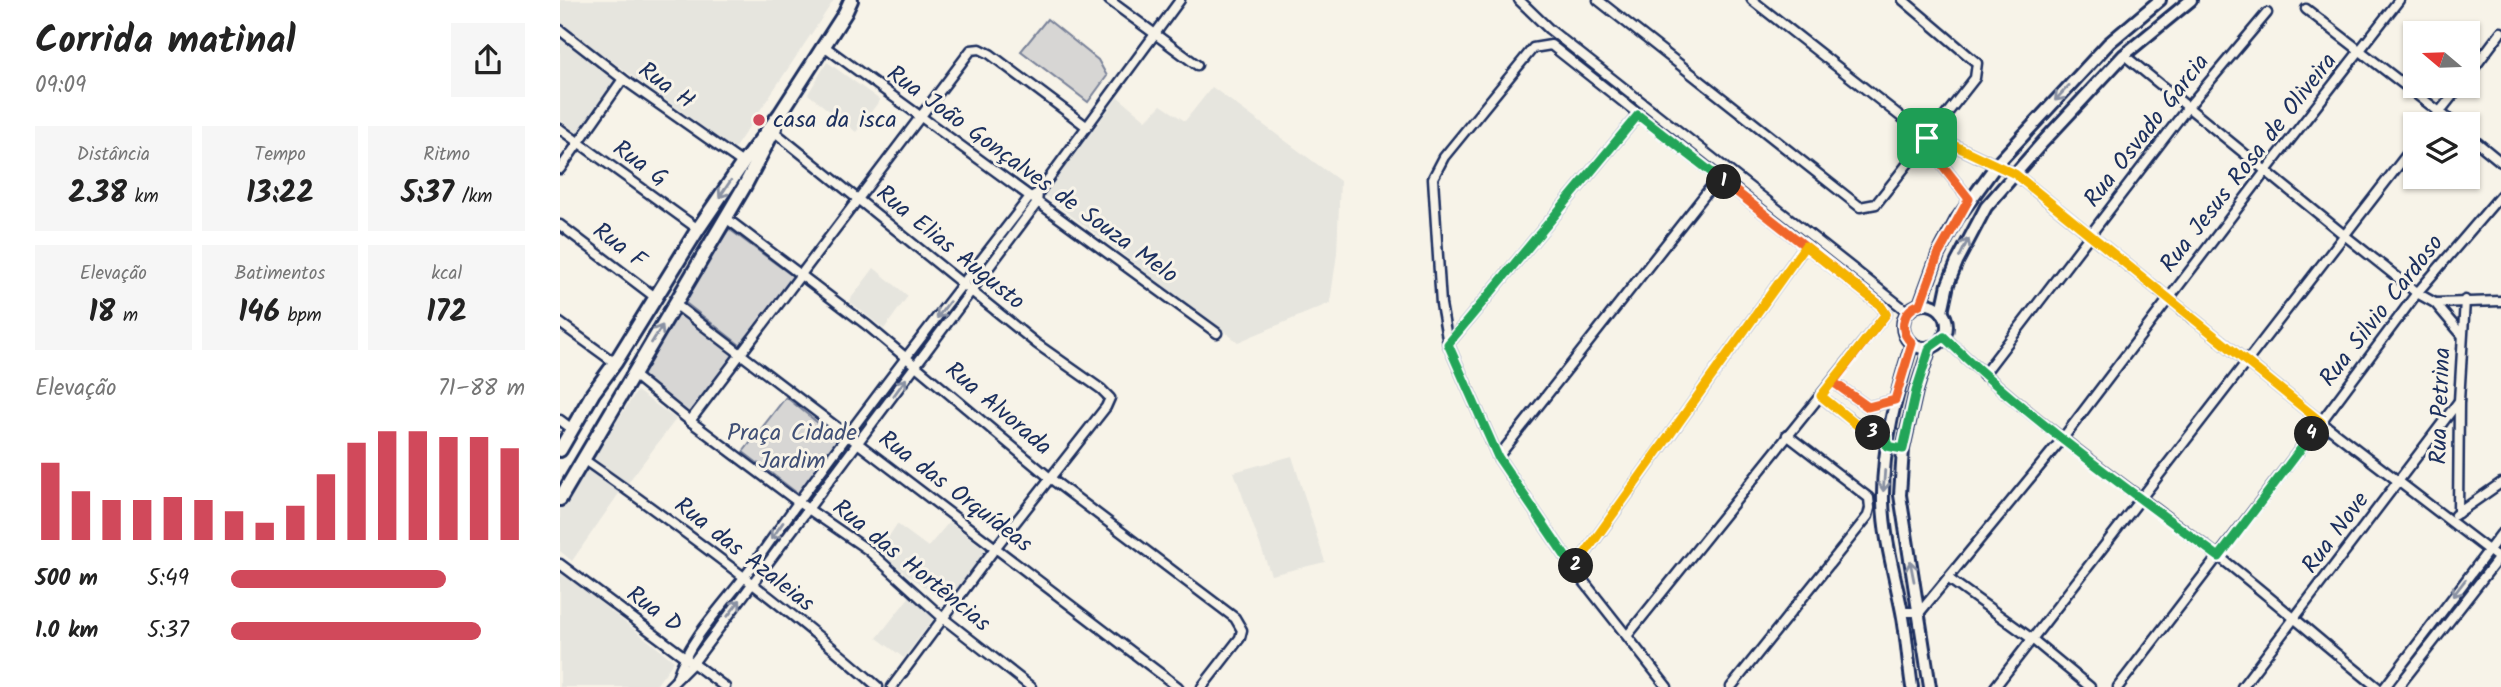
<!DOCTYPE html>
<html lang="pt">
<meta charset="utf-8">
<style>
body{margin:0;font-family:Kalam,sans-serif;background:#f6f6f6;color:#222;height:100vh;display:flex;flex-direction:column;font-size:26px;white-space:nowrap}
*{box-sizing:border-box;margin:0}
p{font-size:23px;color:#767676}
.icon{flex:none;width:38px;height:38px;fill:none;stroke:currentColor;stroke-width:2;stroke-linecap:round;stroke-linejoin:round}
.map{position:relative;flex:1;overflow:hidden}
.side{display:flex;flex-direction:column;background:#fff;width:560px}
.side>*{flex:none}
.needle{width:46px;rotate:289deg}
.buttons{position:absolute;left:1843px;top:21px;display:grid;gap:14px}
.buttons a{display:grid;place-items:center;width:77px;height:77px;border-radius:0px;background:#fff;box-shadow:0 2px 5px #0004;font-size:35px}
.pin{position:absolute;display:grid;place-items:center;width:60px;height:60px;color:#fff;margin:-30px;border-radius:14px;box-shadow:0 4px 10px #0006}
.km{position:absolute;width:35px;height:35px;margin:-18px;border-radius:50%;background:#222;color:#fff;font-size:19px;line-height:35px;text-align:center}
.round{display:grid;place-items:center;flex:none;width:74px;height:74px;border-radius:0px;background:#f6f6f6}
.headline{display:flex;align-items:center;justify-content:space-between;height:119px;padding:0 35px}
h1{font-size:38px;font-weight:700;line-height:52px}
.stats{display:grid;grid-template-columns:repeat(3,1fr);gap:10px;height:119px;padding:7px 35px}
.stats div{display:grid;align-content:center;border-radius:0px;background:#f6f6f6;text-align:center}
.stats b{font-size:30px;font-weight:700}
.stats small{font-size:19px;font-weight:400}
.stats p{font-size:19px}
.chart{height:196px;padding:14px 35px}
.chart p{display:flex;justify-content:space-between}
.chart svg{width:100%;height:126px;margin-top:7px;stroke:#d1495b;stroke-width:6}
ul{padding:0 35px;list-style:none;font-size:23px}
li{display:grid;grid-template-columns:112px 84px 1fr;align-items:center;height:52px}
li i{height:18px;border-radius:9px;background:#d1495b}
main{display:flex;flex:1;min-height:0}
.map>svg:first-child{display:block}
.built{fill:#e6e5de}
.green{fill:#d7d6d4;stroke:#798299;stroke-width:2}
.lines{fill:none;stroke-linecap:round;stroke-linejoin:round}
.minor-casing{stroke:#1b2f5e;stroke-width:13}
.tertiary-casing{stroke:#1b2f5e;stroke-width:16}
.secondary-casing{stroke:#1b2f5e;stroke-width:18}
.minor{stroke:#f7f3e8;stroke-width:8}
.tertiary{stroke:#f7f3e8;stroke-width:10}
.secondary{stroke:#f7f3e8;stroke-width:12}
.oneway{stroke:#8991a3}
.split-1-casing{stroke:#fff;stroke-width:14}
.split-2-casing{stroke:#fff;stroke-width:14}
.split-3-casing{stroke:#fff;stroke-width:14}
.split-4-casing{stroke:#fff;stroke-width:14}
.split-5-casing{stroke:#fff;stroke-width:14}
.split-1{stroke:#f0652b;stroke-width:9}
.split-2{stroke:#22a559;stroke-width:9}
.split-3{stroke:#f5b400;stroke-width:9}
.split-4{stroke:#22a559;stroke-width:9}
.split-5{stroke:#f5b400;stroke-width:9}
.poi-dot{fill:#d1495b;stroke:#f7f3e8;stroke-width:2.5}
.labels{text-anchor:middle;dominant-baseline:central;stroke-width:6;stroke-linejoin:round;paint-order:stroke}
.street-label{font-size:24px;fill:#1b2f5e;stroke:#f7f3e8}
.poi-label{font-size:24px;fill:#1b2f5e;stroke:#f7f3e8;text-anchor:start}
.park-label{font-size:24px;fill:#415076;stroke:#f7f3e8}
</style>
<main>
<section class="side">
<div class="headline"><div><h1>Corrida matinal</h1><p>09:09</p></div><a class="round"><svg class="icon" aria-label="share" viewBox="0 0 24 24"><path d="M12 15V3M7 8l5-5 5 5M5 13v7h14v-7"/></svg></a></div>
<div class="stats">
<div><p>Distância</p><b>2.38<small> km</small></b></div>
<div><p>Tempo</p><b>13:22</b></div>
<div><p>Ritmo</p><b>5:37<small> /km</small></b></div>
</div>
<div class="stats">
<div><p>Elevação</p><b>18<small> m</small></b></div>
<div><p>Batimentos</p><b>146<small> bpm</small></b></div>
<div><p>kcal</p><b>172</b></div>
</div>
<div class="chart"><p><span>Elevação</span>71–88 m</p>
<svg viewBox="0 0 160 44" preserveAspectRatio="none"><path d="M5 44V17M15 44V27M25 44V30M35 44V30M45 44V29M55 44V30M65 44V34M75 44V38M85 44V32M95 44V21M105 44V10M115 44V6M125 44V6M135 44V8M145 44V8M155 44V12"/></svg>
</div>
<ul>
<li><b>500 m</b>5:49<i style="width:73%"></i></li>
<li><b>1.0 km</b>5:37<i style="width:85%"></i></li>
</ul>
</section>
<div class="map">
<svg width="1941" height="687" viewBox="0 0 1941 687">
<rect width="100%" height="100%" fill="#f7f3e8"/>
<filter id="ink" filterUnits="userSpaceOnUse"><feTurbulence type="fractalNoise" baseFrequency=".0143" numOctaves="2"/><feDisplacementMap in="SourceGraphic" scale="14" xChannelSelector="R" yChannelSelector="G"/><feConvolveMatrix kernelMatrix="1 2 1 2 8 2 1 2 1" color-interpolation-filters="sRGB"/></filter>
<g filter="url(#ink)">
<g class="built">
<polygon points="0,0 274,0 174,149 0,24"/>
<polygon points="0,37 56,79 19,134 0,120"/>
<polygon points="267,62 320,100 296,132 248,94"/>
<polygon points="652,87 780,181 777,253 770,303 678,342 484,195 558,97 586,120 601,105 625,121"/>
<polygon points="314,268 348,296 324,329 289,301"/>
<polygon points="77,391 116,419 67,484 33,457"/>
<polygon points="732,456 765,562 711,575 674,472"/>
<polygon points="23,464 60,492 12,561 0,551 0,501"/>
<polygon points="389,522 426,550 386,603 318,553 337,524 368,547"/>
<polygon points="0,571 114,661 95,687 0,687"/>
<polygon points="350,596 374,618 344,658 317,638"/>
</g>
<g class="green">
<polygon points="487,19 538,60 547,76 528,102 461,51"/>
<polygon points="169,229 234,277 180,345 123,301"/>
<polygon points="117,312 175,353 128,414 78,373"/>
<polygon points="226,397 280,441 241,496 183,452"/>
</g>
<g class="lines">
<defs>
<g id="minor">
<polyline points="549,0 637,65"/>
<polyline points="959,0 989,29 1348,312"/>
<polyline points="1038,0 1300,207 1316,204 1415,78 1417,63 1343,0"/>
<polyline points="1192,0 1368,138"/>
<polyline points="1746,9 1895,124"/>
<polyline points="0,30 63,79 184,164"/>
<polyline points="264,46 657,333"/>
<polyline points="1564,55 1783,234 1857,293 1875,303 1902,335"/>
<polyline points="1908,76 1941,32"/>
<polyline points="1870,124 1900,86"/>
<polyline points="0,129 138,229"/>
<polyline points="211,129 477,344 541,389 550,398 546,407 436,547 332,687"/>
<polyline points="1370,134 1455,174 1761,422 1941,560"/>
<polyline points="1908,135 1941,162"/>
<polyline points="1365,143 1409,199"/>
<polyline points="0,169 63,79"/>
<polyline points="166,218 308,326 490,478 675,618 682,630 680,638 642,687"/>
<polyline points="0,225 95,297"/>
<polyline points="1875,303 1941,301"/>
<polyline points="115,304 618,687"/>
<polyline points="0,323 55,363"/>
<path d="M1383,336C1467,418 1564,484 1657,555C1711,597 1763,644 1817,687"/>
<polyline points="888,344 1078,115"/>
<polyline points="72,374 130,421 238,502 308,550 383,618 471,687"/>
<polyline points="1423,375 1628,107 1707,13"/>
<polyline points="1273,382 1308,407 1335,400"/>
<path d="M1261,396C1282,413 1300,430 1327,438"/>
<polyline points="0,420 12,429"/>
<polyline points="130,421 411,50 420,49 430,54 526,126"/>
<polyline points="938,457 1158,178"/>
<path d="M23,459C124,530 225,605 318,687"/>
<polyline points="1898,513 1899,401 1905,300"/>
<polyline points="1895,515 1941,483"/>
<polyline points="0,564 165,687"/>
<polyline points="1014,569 1245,246"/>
<polyline points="1389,579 1472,639 1530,687"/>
<polyline points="1342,612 1360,612 1503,438 1705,172 1839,0"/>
<polyline points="1067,636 1326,314 1320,305 991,45 973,48 884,157 873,178 881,304 888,344 938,457 1014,569 1107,687"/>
<path d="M117,677C131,635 168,601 194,564C282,439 376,318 469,198L478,193L620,0"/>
<polyline points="109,687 133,663 477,203 478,193"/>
<polyline points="1171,687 1308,516 1310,508 1309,498 1227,435"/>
<polyline points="1435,687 1855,144"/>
<polyline points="1558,687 1761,422 1857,293 1941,195"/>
<polyline points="1682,687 1899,401"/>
<polyline points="1825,687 1941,534"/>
<polyline points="1838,687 1941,555"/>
</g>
<g id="tertiary">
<polyline points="1360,304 1378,255 1397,219 1437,164 1549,43 1600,0"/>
<circle cx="1365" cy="326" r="22"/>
<polyline points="1382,312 1388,284 1397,262 1426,207 1483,142 1564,55 1631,0"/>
<path d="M1352,343C1336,395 1322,447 1323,501C1324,539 1335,576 1342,612C1347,637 1348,662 1352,687"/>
<polyline points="1370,347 1356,391 1343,449 1340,495 1370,687"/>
</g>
<g id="secondary">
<polyline points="0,450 33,393 55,363 138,229 183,163 220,114 285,13 291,0"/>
<polyline points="0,499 184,187 215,128"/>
</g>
</defs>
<use href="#minor" class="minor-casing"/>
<use href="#tertiary" class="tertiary-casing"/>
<use href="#secondary" class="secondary-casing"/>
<use href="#minor" class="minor"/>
<use href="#tertiary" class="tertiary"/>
<use href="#secondary" class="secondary"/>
</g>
<defs><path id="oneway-shaft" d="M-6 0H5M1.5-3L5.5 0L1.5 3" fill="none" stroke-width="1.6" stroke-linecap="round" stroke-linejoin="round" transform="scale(1.75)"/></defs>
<g class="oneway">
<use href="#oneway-shaft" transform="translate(1502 93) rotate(133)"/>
<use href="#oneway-shaft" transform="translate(165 189) rotate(124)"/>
<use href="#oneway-shaft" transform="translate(1404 248) rotate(-64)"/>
<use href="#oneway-shaft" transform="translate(383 310) rotate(127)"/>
<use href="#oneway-shaft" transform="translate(97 334) rotate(-58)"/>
<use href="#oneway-shaft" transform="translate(340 387) rotate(-54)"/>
<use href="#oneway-shaft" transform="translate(1324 481) rotate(94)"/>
<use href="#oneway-shaft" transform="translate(217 531) rotate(125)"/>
<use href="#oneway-shaft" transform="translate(1352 571) rotate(-101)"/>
<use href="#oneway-shaft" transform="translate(1899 588) rotate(127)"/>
<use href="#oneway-shaft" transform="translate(174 608) rotate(-53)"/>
</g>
</g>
<g class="lines" filter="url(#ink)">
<defs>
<path id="split-1" d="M1164,182L1320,305L1326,314L1273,382L1308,407L1335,400L1352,343C1338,330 1342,311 1360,304L1378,255L1409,199L1365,143L1367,138"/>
<polyline id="split-2" points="1016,566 1014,569 938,457 888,344 1078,115 1164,182"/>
<polyline id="split-3" points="1016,566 1245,246 1320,305 1326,314 1261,396 1298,426 1313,433"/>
<path id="split-4" d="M1313,433L1327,438V446L1343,449L1356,391L1370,347L1384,337C1466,417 1566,488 1659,557L1752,434"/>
<polyline id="split-5" points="1367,138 1370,134 1455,174 1761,422 1752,434"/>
</defs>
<use href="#split-1" class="split-1-casing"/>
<use href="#split-2" class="split-2-casing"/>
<use href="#split-3" class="split-3-casing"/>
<use href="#split-4" class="split-4-casing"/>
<use href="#split-5" class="split-5-casing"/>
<use href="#split-1" class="split-1"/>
<use href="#split-2" class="split-2"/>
<use href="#split-3" class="split-3"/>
<use href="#split-4" class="split-4"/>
<use href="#split-5" class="split-5"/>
</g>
<circle class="poi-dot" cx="199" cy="120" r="7"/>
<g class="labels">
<g class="street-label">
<text transform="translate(106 86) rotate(36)">Rua H</text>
<text transform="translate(1587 131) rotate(-52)">Rua Osvado Garcia</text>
<text transform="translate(1689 163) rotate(-52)">Rua Jesus Rosa de Oliveira</text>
<text transform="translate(80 164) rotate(36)">Rua G</text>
<text transform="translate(472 175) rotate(36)">Rua João Gonçalves de Souza Melo</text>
<text transform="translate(59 246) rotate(37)">Rua F</text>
<text transform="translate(390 248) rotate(39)">Rua Elias Augusto</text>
<text transform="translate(1822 311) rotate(-52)">Rua Silvio Cardoso</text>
<text transform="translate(1881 406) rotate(-88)">Rua Petrina</text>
<text transform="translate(438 409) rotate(40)">Rua Alvorada</text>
<text transform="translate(395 492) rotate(37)">Rua das Orquídeas</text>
<text transform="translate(1776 533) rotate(-53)">Rua Nove</text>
<text transform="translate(184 555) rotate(38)">Rua das Azaleias</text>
<text transform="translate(351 566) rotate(39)">Rua das Hortências</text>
<text transform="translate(94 610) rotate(36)">Rua D</text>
</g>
<g class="poi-label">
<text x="213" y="120">casa da isca</text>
</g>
<g class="park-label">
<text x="232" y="433">Praça Cidade<tspan x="232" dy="28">Jardim</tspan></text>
</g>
</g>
</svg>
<div class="buttons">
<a><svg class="needle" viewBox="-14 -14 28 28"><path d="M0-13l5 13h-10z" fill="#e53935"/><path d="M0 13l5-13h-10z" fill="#767676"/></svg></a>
<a><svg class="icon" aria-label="layers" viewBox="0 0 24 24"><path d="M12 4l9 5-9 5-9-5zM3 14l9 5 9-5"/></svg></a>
</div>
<div class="pin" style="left:1367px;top:138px;background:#1e9e55"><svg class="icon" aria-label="arrive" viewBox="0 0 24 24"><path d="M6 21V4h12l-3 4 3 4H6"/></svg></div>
<b class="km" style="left:1164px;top:182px">1</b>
<b class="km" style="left:1016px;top:566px">2</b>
<b class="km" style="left:1313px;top:433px">3</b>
<b class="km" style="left:1752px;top:434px">4</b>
</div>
</main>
